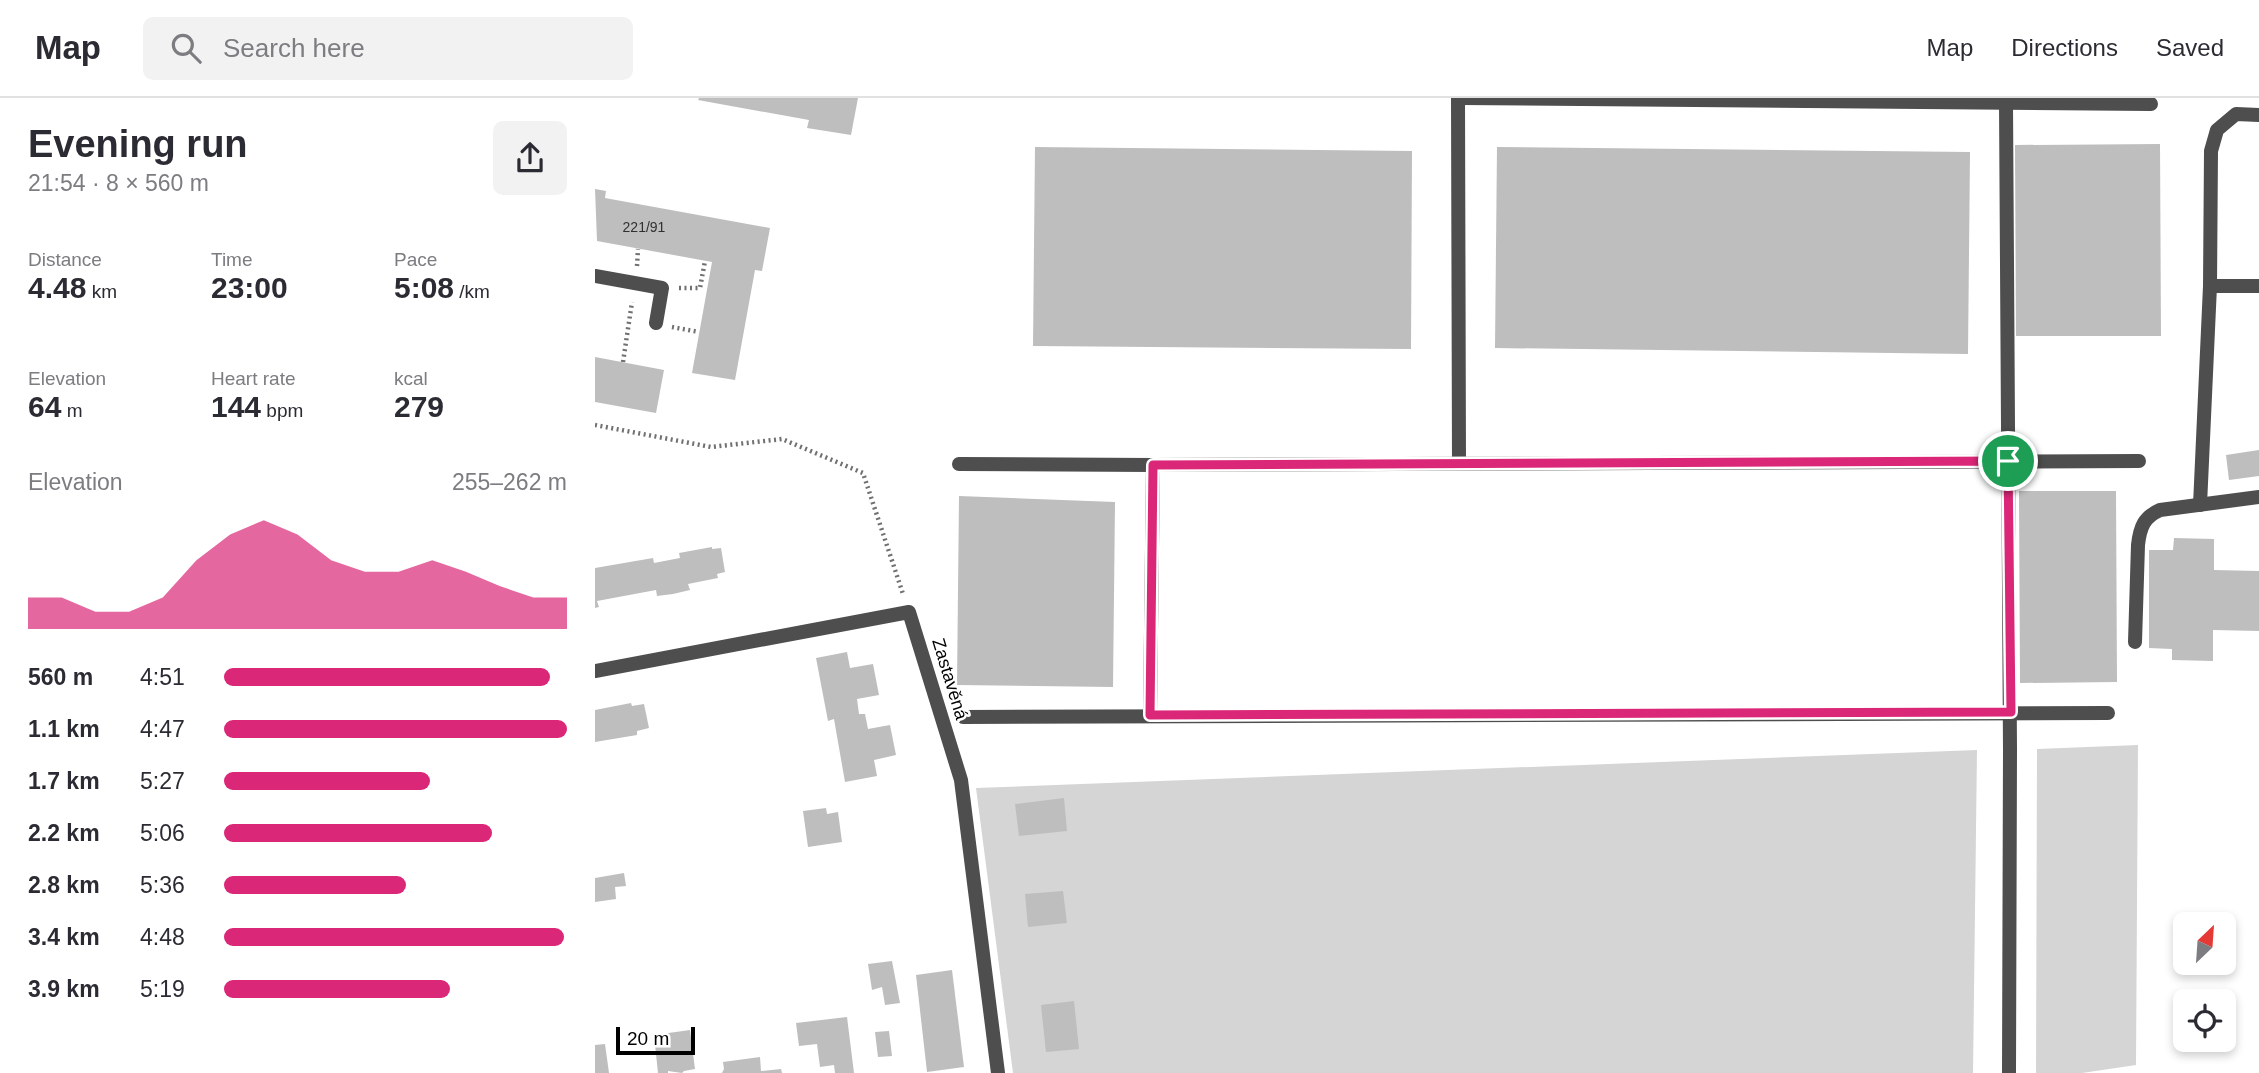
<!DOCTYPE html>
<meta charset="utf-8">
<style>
body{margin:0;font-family:Helvetica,sans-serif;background:#f2f2f3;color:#2b2b33;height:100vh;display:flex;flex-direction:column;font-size:26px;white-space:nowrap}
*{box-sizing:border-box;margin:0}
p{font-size:23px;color:#7c7c81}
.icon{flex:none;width:38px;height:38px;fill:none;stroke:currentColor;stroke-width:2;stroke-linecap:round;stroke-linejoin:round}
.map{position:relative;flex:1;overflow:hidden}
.details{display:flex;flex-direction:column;background:#fff;width:595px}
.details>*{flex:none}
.needle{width:46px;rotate:25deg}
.tools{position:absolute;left:1578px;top:814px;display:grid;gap:14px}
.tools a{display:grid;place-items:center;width:63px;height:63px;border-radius:10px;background:#fff;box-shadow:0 4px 10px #0003;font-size:35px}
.scale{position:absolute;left:21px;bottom:18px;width:79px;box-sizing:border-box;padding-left:7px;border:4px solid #000;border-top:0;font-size:19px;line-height:24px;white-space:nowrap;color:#000;-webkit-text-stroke:5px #fff;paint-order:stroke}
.pin{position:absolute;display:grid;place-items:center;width:60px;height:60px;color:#fff;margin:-30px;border:4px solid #fff;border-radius:50%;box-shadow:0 2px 7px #0007}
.round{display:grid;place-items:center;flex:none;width:74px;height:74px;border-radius:10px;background:#f2f2f3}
.headline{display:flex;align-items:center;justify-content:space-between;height:119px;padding:0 28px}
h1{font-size:38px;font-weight:600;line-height:52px}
.metrics{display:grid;grid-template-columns:repeat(3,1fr);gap:10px;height:119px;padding:7px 28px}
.metrics div{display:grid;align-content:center}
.metrics b{font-size:30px;font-weight:600}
.metrics small{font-size:19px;font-weight:400}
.metrics p{font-size:19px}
.chart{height:196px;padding:14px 28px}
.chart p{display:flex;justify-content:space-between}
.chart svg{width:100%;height:126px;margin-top:7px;fill:#db2777;opacity:.7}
ul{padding:0 28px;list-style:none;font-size:23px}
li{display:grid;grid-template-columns:112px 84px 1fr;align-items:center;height:52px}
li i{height:18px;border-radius:9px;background:#db2777}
header{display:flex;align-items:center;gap:42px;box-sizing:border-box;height:98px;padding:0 35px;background:#fff;border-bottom:2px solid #e1e1e2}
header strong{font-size:33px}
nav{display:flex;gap:38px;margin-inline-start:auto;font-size:24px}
.search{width:490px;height:63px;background:#f2f2f3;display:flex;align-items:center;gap:18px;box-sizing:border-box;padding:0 24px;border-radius:10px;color:#7c7c81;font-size:26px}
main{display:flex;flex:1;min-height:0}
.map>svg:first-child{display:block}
.green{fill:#d5d5d5}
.building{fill:#bebebe}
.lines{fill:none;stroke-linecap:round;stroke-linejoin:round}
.path{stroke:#707070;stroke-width:4.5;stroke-dasharray:2 3.5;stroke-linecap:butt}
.service{stroke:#4e4e4e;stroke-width:14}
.minor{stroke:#4e4e4e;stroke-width:14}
.route-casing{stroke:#fff;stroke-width:14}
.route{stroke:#db2777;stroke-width:9}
.labels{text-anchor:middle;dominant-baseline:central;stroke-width:5;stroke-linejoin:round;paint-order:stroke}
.number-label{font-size:14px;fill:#303030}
.street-label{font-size:18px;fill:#000;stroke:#fff}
</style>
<header>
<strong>Map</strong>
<div class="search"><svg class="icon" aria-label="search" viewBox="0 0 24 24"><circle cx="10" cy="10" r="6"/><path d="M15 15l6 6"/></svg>Search here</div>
<nav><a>Map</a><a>Directions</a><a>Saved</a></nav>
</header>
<main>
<section class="details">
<div class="headline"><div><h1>Evening run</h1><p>21:54 · 8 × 560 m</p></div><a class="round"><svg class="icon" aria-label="share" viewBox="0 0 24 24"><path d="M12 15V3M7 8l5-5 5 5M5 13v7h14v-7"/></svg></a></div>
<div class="metrics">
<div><p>Distance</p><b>4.48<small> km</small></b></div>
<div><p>Time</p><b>23:00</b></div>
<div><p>Pace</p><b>5:08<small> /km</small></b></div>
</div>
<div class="metrics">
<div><p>Elevation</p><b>64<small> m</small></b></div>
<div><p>Heart rate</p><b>144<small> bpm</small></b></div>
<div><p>kcal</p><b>279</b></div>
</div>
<div class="chart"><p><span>Elevation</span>255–262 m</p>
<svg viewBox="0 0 160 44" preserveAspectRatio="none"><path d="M0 44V33L10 33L20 38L30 38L40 33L50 20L60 11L70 6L80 11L90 20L100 24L110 24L120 20L130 24L140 29L150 33L160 33V44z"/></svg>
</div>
<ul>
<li><b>560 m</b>4:51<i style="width:95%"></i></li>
<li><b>1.1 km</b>4:47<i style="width:100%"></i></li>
<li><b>1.7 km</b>5:27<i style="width:60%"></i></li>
<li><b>2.2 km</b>5:06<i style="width:78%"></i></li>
<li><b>2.8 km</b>5:36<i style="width:53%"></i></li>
<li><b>3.4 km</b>4:48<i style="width:99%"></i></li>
<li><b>3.9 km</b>5:19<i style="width:66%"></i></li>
</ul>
</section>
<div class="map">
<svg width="1664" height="975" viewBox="0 0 1664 975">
<rect width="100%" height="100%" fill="#fff"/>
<g class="green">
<polygon points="1543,647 1541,967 1487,975 1441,975 1442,651"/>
<polygon points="1382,652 1378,975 418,975 381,690"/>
</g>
<g class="building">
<polygon points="104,0 263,0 256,37 212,30 214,22 103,2"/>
<polygon points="1565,46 1566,238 1421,238 1420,47"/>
<polygon points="440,49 817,53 816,251 438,248"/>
<polygon points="902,49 1375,54 1373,256 900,250"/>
<polygon points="0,91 11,93 10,100 175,130 167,173 160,172 140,282 97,275 117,164 2,143"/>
<polygon points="0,259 69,272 61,315 0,304"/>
<polygon points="1664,352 1664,378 1634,382 1631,357"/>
<polygon points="1424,393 1521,393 1522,584 1425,585"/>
<polygon points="364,398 520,404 518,589 362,587"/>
<polygon points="1579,440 1619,441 1619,472 1664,473 1664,533 1618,532 1618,563 1577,562 1577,551 1554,550 1554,452 1578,452"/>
<polygon points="117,449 117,451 126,450 130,474 122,476 123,480 93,486 95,492 78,496 62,498 61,492 2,503 4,509 0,510 0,470 58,460 59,465 85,460 84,455"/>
<polygon points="252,554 255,570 278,566 284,597 262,601 264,616 270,616 273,631 295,627 301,657 279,662 282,678 250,684 239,621 233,623 221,560"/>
<polygon points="36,605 37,608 49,606 54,630 42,633 42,637 0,644 0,612"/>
<polygon points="469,700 472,733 424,738 420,706"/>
<polygon points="231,710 232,716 243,714 247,744 213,749 208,713"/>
<polygon points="29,775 31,788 20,789 21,801 0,804 0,780"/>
<polygon points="468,793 472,825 433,829 430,796"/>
<polygon points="297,863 305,905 290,907 287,889 277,892 273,866"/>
<polygon points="357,872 369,969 332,974 321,877"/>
<polygon points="479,903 484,951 451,954 446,907"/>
<polygon points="252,919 259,975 240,975 239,967 225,969 222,946 204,948 201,925"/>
<polygon points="95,932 100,971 89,973 87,975 73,973 73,975 63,975 59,937"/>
<polygon points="294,933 297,958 283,959 280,934"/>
<polygon points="10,946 14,975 0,975 0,947"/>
<polygon points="165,959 166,973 186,971 187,975 127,975 129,971 128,964"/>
</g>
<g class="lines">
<g class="path">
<polyline points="42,168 43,151"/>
<polyline points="84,190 105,190 110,163"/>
<polyline points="77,229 104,234"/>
<polyline points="28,264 37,204"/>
<polyline points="0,327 116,349 187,341 268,375 308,496"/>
</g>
<g class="service">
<polyline points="866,0 1556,6"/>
<polyline points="1411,5 1415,651"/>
<polyline points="1615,188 1664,188"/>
<polyline points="364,366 558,367 1544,363"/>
<polyline points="1605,407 1615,188 1616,53 1622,32 1641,16 1664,17"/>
<path d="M1540,544L1543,447C1545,429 1549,419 1565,412L1664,399"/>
<polyline points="555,617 558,367"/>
<polyline points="368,619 1513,615"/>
</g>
<g class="minor">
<polyline points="863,0 864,365"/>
<polyline points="0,178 67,190 61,225"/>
<polyline points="0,573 314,514 366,682 403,975"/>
<polyline points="1414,975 1415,651"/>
</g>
</g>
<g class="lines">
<defs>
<polygon id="route" points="1413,363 1416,614 555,617 558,367"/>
</defs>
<use href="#route" class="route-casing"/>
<use href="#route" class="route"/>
</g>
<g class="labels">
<g class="number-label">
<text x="49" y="129">221/91</text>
</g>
<g class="street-label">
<text transform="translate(355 581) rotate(73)">Zastavěná</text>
</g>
</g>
</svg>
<div class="tools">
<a><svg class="needle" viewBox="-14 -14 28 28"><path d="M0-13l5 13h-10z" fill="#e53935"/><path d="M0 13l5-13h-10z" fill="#7c7c81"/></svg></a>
<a><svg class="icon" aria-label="locate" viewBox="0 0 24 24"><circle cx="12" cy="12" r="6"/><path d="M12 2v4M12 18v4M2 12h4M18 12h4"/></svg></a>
</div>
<div class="scale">20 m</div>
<div class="pin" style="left:1413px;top:363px;background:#1e9e55"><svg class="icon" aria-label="arrive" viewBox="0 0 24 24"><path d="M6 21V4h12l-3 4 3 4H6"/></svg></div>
</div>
</main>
